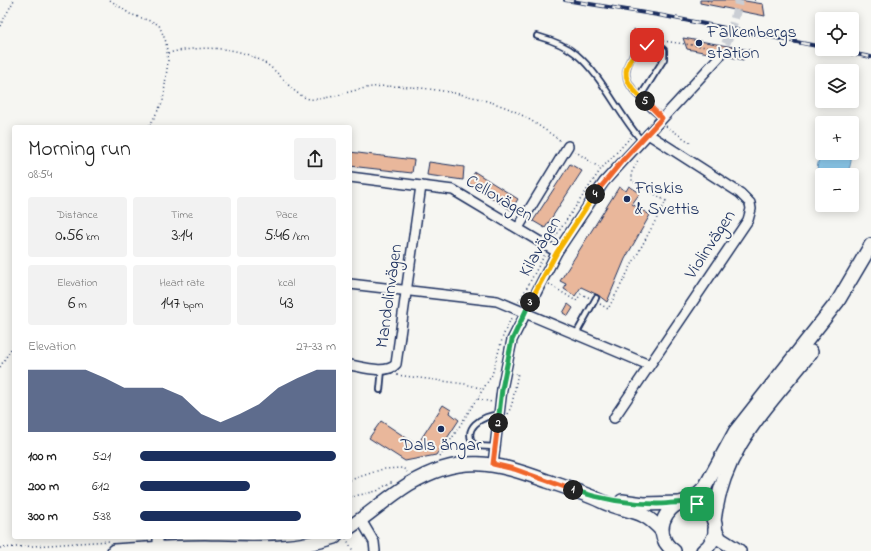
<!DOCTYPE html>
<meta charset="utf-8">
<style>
body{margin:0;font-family:"Indie Flower",sans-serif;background:#f2f2f2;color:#222;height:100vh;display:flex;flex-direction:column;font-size:15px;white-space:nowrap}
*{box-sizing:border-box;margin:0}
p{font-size:13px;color:#767676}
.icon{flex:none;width:22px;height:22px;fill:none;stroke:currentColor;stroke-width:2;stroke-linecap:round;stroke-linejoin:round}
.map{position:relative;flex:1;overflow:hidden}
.sheet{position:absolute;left:12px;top:125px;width:340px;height:414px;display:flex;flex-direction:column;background:#fff;border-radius:4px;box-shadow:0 2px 10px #0003}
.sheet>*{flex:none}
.controls{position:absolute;left:815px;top:12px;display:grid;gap:8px}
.controls a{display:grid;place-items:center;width:44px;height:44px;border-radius:4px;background:#fff;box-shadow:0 2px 10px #0003;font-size:20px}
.pin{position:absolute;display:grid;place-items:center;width:34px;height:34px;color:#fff;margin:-17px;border-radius:8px;box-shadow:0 2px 6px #0006}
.km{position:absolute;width:20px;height:20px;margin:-10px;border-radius:50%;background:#222;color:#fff;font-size:11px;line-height:20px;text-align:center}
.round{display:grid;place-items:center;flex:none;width:42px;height:42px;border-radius:4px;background:#f2f2f2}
.headline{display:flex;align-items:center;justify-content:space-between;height:68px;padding:0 16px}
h1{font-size:22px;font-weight:600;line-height:30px}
.stats{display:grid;grid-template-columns:repeat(3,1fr);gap:6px;height:68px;padding:4px 16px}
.stats div{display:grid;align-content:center;border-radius:4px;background:#f2f2f2;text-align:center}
.stats b{font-size:17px;font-weight:600}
.stats small{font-size:11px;font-weight:400}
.stats p{font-size:11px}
.chart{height:112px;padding:8px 16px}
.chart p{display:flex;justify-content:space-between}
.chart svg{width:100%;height:72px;margin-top:4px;fill:#1b2f5e;opacity:.7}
ul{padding:0 16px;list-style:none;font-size:13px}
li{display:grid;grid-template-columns:64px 48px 1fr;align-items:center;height:30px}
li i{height:10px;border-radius:5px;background:#1b2f5e}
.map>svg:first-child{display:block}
.water{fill:#8eccef;stroke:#608db5}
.building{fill:#e9b79b;stroke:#1b2f5e}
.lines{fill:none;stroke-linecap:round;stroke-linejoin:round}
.street-tunnel{stroke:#caced4;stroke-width:9;stroke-dasharray:9 4.5;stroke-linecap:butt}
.lane-casing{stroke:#1b2f5e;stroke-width:8}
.street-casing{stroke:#1b2f5e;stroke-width:12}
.secondary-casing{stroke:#1b2f5e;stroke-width:16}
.path{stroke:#1b2f5e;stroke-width:1.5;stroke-dasharray:1 3;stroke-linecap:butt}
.lane{stroke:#f6f6f2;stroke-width:4.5}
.street{stroke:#f6f6f2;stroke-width:9}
.secondary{stroke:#f6f6f2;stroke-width:13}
.rail-casing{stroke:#1b2f5e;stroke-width:4}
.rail{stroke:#f6f6f2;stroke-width:2.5;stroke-dasharray:8;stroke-linecap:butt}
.split-1-casing{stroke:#fff;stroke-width:8}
.split-2-casing{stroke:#fff;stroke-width:8}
.split-3-casing{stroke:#fff;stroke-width:8}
.split-4-casing{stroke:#fff;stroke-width:8}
.split-5-casing{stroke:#fff;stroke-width:8}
.split-6-casing{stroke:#fff;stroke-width:8}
.split-1{stroke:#22a559;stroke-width:5}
.split-2{stroke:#f0652b;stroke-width:5}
.split-3{stroke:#22a559;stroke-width:5}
.split-4{stroke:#f5b400;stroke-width:5}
.split-5{stroke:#f0652b;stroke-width:5}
.split-6{stroke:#f5b400;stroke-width:5}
.poi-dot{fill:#1b2f5e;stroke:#f6f6f2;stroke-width:1.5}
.labels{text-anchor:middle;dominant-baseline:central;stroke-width:4;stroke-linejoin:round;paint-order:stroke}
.poi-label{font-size:18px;fill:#1b2f5e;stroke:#f6f6f2;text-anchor:start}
.street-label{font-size:18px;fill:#1b2f5e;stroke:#f6f6f2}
</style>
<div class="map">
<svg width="871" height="551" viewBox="0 0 871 551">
<rect width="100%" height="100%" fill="#f6f6f2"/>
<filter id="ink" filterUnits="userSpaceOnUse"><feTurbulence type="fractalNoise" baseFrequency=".025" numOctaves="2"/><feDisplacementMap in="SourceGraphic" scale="8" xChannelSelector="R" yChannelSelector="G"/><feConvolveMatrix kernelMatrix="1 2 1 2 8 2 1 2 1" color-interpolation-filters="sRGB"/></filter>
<g filter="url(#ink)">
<path class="water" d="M822,152L851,153C852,161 850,168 846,175H822V187C814,177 817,162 822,152Z"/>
<g class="building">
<polygon points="700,0 739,0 763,4 765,16 700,3"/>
<polygon points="683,38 750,50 743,60 726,56 724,52 721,50 714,54 687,49"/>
<polygon points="350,152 414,160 412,173 350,166"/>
<polygon points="429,162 464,167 463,180 427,175"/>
<polygon points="570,164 582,171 545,228 533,221"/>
<polygon points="475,172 518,199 511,210 468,183"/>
<polygon points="629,186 640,193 632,204 650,215 625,259 607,302 598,295 581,287 575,296 564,289 566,284 560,281 619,187 626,191"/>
<polygon points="568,304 573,308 568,316 563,313"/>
<polygon points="443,405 451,410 450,413 459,420 436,455 405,461 369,438 381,421 417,445"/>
</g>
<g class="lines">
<polyline class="street-tunnel" points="720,56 731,32 739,0"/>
<defs>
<g id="lane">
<path d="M537,36C551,40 565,45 576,54C604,78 618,114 642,141"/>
<path d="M640,97L664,59V50C647,32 619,63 628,81C633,93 652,110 662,118"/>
<polyline points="576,334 596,298"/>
<polyline points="380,390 382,369"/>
<path d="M495,447L476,446C459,430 483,414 499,415"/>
</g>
<g id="street">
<polyline points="350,177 453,190 557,252"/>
<polyline points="518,228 568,146"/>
<polyline points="350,284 497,301 649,365"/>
<path d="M350,365C362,367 387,375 396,364L421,186"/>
<polyline points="614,418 748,220 751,209 750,203 740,193 648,134"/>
<polyline points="493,464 502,389 512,340 557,252 604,182 720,56"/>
<polyline points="361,520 374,542 375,551"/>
<polyline points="158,548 158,537"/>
</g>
<g id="secondary">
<polyline points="622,501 644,504 680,503"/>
<polyline points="689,502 705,487 735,432 838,301 871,245"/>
<path d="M714,521C723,447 768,407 811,352"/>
<path d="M350,527C370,514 388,497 409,484C461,453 494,462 547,481C565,487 584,493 601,501C628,514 640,506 662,531"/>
<polyline points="715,530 720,539 739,551"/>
<path d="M114,551C144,549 175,547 205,547C250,548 293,551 335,537"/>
<path d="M674,551C645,531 674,487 703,506C709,511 713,517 715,524C717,535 711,545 703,551"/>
</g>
</defs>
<use href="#lane" class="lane-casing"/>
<use href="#street" class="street-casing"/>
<use href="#secondary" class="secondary-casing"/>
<g class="path">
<polyline points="110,0 130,14 153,22 159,25 166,42 168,61 163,101 149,127"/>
<polyline points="754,0 758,0"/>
<polyline points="707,1 708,0"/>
<polyline points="711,2 712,0"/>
<polyline points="0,26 14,0"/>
<polyline points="634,29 636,34 650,38"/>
<polyline points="656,39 657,33"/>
<polyline points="663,41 714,48"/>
<path d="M168,53C202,45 248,45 275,71C285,80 295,96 310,99C325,101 354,89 372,87C410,83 476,94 512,110C529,118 545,130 561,141"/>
<polyline points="666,126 691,143"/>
<polyline points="575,151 601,169"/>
<polyline points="553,240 601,169 631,137"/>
<polyline points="549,284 576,301 581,294 590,298"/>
<polyline points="519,302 545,254"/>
<polyline points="600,304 608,309 666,201 632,181 632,172 639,158"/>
<polyline points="0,367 14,344"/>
<polyline points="397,375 465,384 484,389"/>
<polyline points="478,399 492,402"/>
<polyline points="508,414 512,404 518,373 516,374"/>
<polyline points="440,457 492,375 503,336 512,316"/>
<polyline points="350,480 383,469 403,468 407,472"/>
<polyline points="350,497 377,491 394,480"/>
<polyline points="346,538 353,551"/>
<polyline points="0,548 110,541"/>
</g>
<use href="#lane" class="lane"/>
<use href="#street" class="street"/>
<use href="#secondary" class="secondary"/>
<defs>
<g id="rail">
<polyline points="565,0 664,16 822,47"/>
<polyline points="830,49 871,57"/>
</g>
</defs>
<use href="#rail" class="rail-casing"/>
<use href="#rail" class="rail"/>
</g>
</g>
<g class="lines" filter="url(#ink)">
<defs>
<path id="split-1" d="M573,490C600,499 629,504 657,504C670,504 685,500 697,504"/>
<polyline id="split-2" points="498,423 493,464 514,469 573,490"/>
<polyline id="split-3" points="498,423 502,389 512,340 530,302"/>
<polyline id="split-4" points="530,302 557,252 595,194"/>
<polyline id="split-5" points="595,194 622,161 662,118 645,101"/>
<path id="split-6" d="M645,101C639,96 631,88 628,81C621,68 635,49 647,45"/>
</defs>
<use href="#split-1" class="split-1-casing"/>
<use href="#split-2" class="split-2-casing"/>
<use href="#split-3" class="split-3-casing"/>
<use href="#split-4" class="split-4-casing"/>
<use href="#split-5" class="split-5-casing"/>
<use href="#split-6" class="split-6-casing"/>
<use href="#split-1" class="split-1"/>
<use href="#split-2" class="split-2"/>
<use href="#split-3" class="split-3"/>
<use href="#split-4" class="split-4"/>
<use href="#split-5" class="split-5"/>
<use href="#split-6" class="split-6"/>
</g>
<g class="poi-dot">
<circle cx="699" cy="43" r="4"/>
<circle cx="627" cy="199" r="4"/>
<circle cx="441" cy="429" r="4"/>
</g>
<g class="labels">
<g class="poi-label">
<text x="707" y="33">Falkenbergs<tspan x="707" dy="21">station</tspan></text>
<text x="635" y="189">Friskis<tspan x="635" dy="21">&amp; Svettis</tspan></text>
<text x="441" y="446" text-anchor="middle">Dals ängar</text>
</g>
<g class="street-label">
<text transform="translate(499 199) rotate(30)">Cellovägen</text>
<text transform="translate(711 245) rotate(-57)">Violinvägen</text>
<text transform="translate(541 247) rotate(-60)">Kilavägen</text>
<text transform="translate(390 296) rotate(-82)">Mandolinvägen</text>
</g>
</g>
</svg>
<div class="controls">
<a><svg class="icon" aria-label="locate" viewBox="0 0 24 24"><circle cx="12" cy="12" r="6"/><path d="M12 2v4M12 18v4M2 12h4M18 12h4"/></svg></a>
<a><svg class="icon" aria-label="layers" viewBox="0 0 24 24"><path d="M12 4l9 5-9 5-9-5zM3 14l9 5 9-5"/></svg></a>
<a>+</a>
<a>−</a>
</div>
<div class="pin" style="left:697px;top:504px;background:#1e9e55"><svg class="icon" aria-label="arrive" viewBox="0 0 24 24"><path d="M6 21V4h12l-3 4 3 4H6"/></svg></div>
<div class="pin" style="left:647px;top:45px;background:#d93025"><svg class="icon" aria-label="check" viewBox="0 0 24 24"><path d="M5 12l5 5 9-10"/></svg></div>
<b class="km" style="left:573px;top:490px">1</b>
<b class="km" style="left:498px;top:423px">2</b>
<b class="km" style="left:530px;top:302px">3</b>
<b class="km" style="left:595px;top:194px">4</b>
<b class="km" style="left:645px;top:101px">5</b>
<section class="sheet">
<div class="headline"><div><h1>Morning run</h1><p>08:54</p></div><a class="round"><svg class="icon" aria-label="share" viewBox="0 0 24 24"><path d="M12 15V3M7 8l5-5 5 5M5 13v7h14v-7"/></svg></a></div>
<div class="stats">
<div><p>Distance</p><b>0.56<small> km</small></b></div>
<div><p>Time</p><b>3:14</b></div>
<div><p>Pace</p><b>5:46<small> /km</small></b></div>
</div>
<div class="stats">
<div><p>Elevation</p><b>6<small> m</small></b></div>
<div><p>Heart rate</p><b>147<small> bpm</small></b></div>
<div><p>kcal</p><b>43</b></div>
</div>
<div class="chart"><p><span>Elevation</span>27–33 m</p>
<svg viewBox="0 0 160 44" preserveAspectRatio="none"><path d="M0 44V6L10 6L20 6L30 6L40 11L50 17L60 17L70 17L80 22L90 33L100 38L110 33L120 27L130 17L140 11L150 6L160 6V44z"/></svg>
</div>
<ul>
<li><b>100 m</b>5:21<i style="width:100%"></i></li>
<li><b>200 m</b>6:12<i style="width:56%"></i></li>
<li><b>300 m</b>5:38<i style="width:82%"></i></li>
</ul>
</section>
</div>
